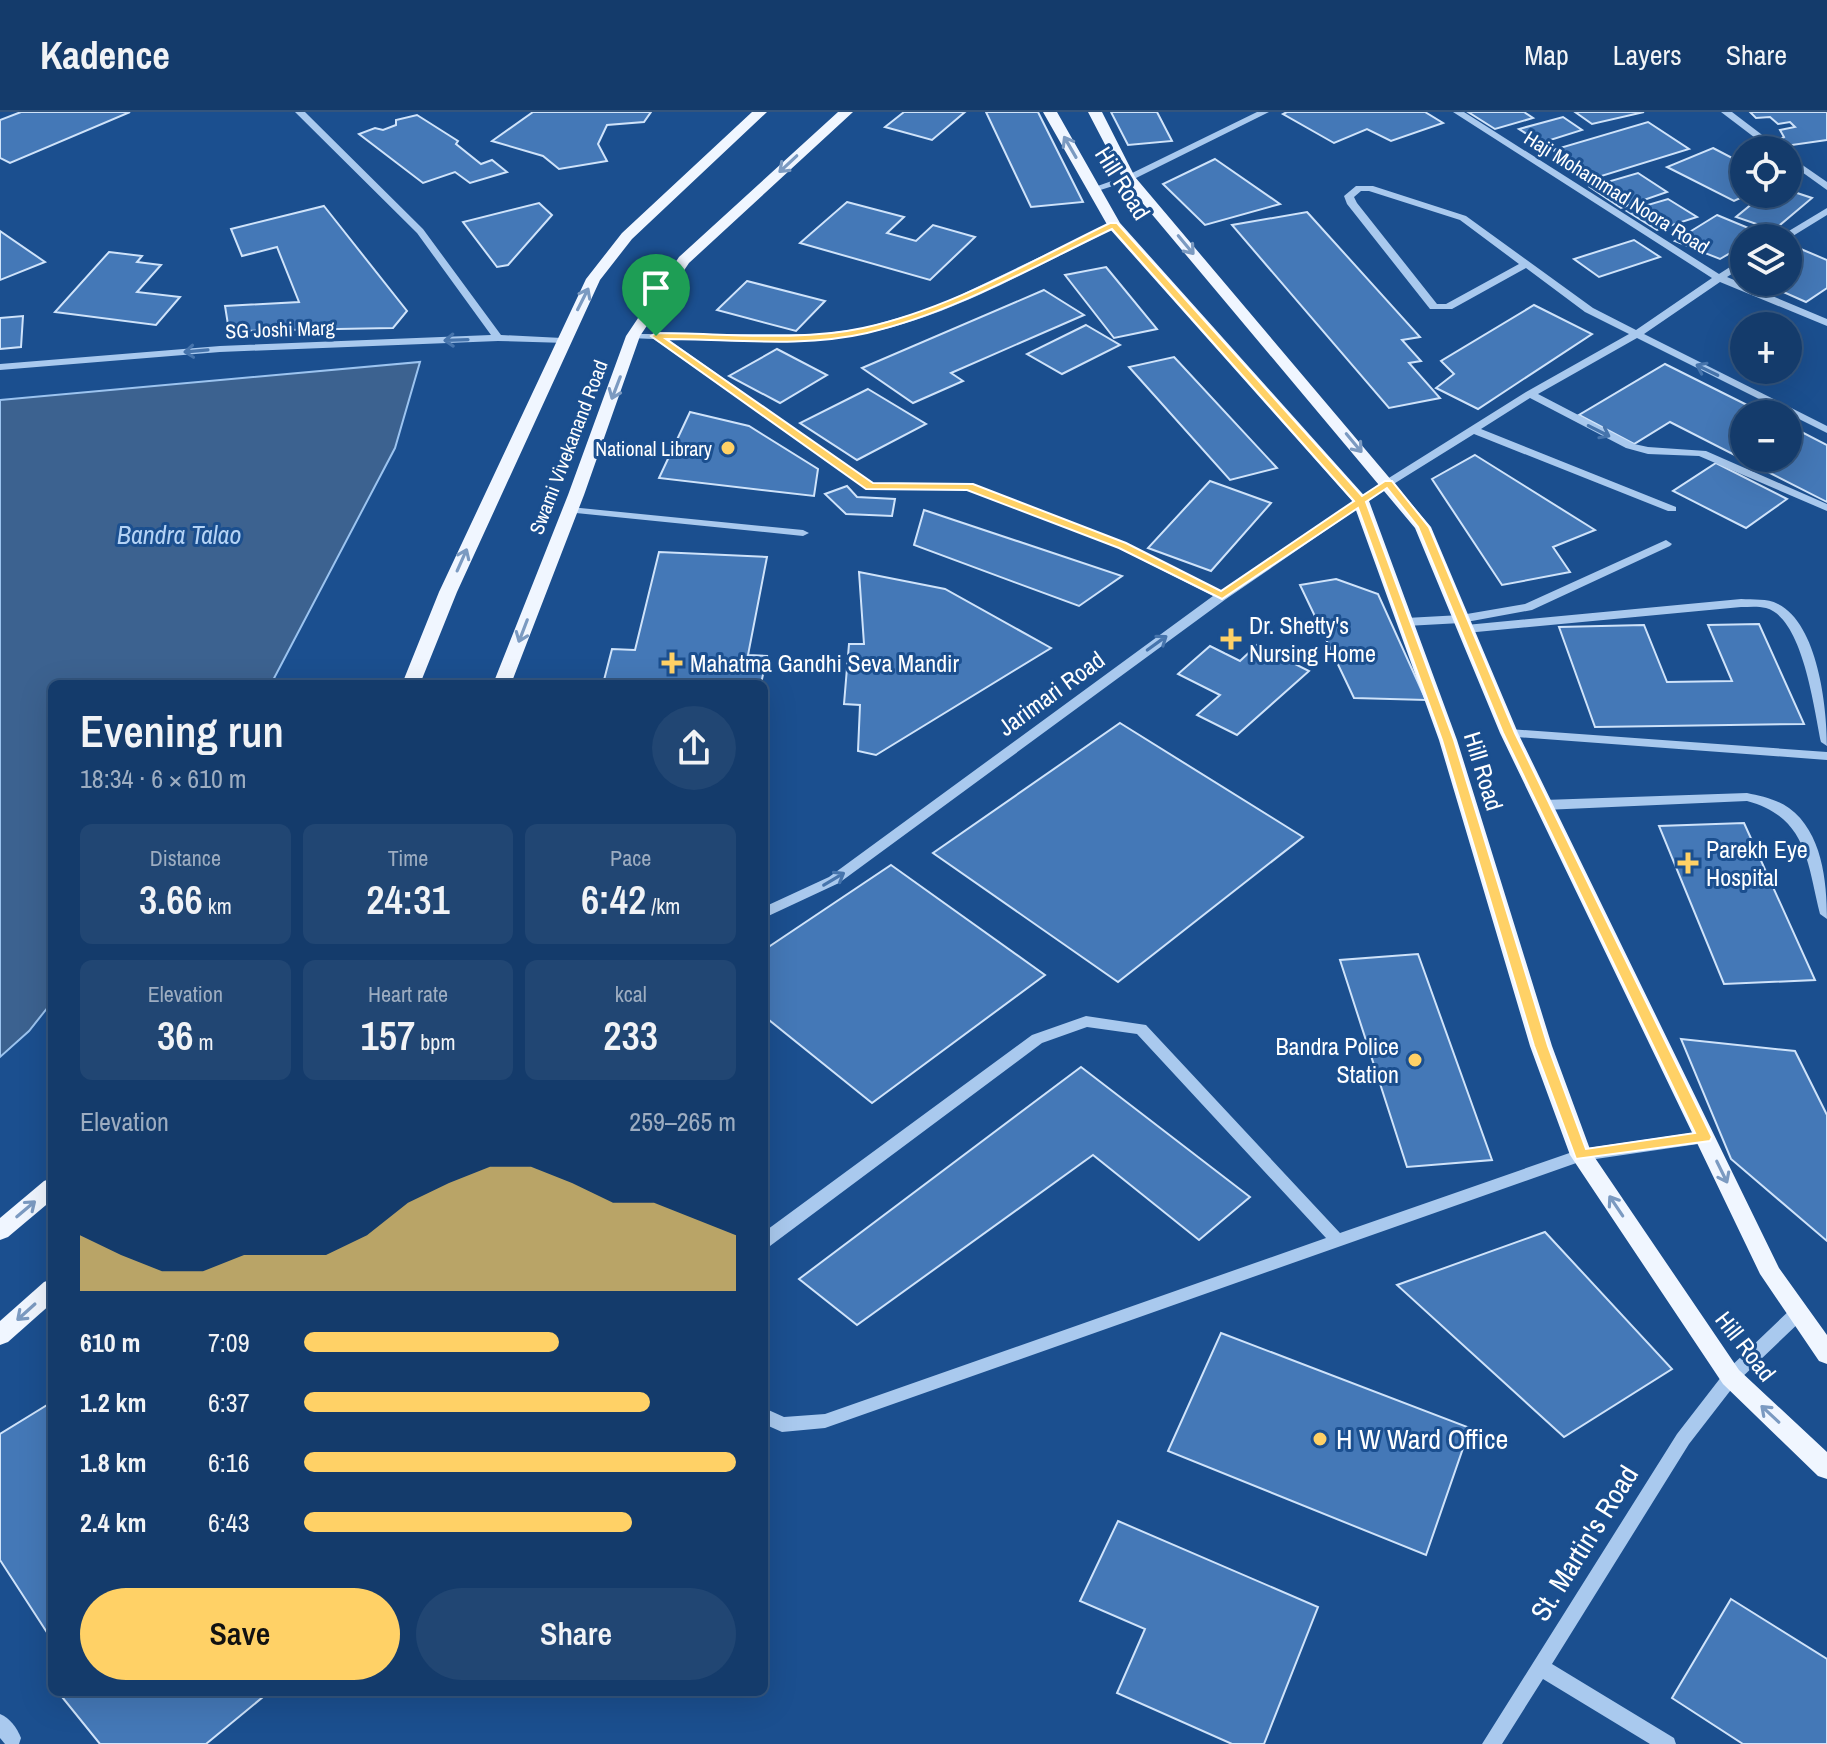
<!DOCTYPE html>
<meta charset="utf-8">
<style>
body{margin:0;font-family:"Archivo Narrow",sans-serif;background:#214673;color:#f1f3f6;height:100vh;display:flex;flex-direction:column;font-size:30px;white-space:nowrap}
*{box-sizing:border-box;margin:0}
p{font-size:26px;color:#9dadc1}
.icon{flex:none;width:44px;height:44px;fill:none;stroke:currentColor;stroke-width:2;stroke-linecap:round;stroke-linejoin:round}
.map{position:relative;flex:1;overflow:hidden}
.details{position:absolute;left:48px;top:568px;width:720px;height:1016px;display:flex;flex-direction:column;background:#143b6b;border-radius:12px;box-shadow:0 8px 32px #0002,0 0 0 2px #33557e}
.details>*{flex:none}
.fabs{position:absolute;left:1730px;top:24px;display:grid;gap:16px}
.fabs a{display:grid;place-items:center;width:72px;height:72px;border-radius:50%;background:#143b6b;box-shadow:0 8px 32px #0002,0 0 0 2px #33557e;font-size:40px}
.pin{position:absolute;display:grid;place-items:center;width:68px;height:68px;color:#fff;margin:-82px -34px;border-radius:50% 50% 50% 0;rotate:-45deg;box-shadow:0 0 8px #0007}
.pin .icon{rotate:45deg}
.round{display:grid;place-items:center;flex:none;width:84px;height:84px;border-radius:42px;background:#214673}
.overview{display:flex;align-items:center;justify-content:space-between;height:136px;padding:0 32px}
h1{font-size:44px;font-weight:600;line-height:60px}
.metrics{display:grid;grid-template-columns:repeat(3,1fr);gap:12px;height:136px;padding:8px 32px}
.metrics div{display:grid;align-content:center;border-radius:12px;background:#214673;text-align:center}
.metrics b{font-size:40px;font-weight:600}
.metrics small{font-size:22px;font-weight:400}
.metrics p{font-size:22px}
.chart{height:224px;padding:16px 32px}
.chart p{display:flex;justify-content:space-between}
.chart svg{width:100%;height:144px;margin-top:8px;fill:#ffd166;opacity:.7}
.action{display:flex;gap:16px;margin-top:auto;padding:16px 32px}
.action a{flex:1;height:92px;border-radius:48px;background:#ffd166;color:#111;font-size:32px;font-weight:600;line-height:92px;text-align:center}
.action a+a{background:#214673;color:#f1f3f6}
ul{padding:0 32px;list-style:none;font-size:26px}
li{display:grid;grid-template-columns:128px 96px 1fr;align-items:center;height:60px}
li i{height:20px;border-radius:10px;background:#ffd166}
header{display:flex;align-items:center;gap:48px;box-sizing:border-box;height:112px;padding:0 40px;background:#143b6b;border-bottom:2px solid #33557e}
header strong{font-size:38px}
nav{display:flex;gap:44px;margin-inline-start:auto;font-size:28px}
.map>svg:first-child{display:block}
.water{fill:#3c6290;stroke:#9cc4f0;stroke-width:2}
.building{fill:#4478b7;stroke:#cfe3fa;stroke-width:2}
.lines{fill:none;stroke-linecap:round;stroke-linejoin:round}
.minor{fill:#a9c9ee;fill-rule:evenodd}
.major{fill:#f0f6ff;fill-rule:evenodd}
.oneway{stroke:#7b9ac1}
.oneway2{stroke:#4674ac}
.route{fill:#ffd166;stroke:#fff;stroke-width:2;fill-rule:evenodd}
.poi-dot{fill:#ffd166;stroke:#1b4f8f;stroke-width:3}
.labels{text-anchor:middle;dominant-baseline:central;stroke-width:6;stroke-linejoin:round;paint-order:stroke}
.far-street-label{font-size:20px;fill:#fff;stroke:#1b4f8f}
.far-poi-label{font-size:20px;fill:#fff;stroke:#1b4f8f;text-anchor:end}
.street-label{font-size:24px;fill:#fff;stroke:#1b4f8f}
.poi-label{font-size:24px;fill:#fff;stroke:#1b4f8f;text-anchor:start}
.water-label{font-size:26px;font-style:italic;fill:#b5d3f5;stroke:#1b4f8f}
.near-poi-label{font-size:28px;fill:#fff;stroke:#1b4f8f;text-anchor:start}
.near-street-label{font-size:28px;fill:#fff;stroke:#1b4f8f}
</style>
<header>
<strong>Kadence</strong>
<nav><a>Map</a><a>Layers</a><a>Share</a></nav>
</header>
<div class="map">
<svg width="1827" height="1632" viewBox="0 0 1827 1632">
<rect width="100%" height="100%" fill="#1b4f8f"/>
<polygon class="water" points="420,250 395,336 271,572 52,572 52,890 29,919 0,945 0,288"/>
<g class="building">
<polygon points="21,0 130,0 10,51 0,46 0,8"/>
<polygon points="533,0 651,0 644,10 607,13 598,32 607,49 559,57 543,44 492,29"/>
<polygon points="904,0 965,0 932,28 885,15"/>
<polygon points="986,0 1038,0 1083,90 1031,95"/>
<polygon points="1111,0 1157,0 1172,29 1128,33"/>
<polygon points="1287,0 1425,0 1443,11 1391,29 1367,17 1334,31 1283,2"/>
<polygon points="1468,0 1524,0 1533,6 1495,17"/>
<polygon points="1575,0 1644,0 1592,12"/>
<polygon points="1750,0 1827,0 1827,28 1785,34 1778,28 1784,25 1780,18 1795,15 1790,10 1778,12 1770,5 1756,6"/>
<polygon points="417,3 458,29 456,32 481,52 492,48 507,60 470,71 455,60 423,71 359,22 375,16 383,18 396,13 396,8"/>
<polygon points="1563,5 1582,18 1541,31 1519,17"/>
<polygon points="1648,10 1689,37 1595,66 1553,38"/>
<polygon points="1713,36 1744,52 1744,82 1749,82 1734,89 1667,55"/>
<polygon points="1215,47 1280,92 1205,113 1163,72"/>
<polygon points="1638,61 1667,80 1621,96 1590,75"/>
<polygon points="1788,78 1812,86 1774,118 1736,105 1764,82 1788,82"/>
<polygon points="1668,87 1697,105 1657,118 1627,99"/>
<polygon points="847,90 904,105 887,121 916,129 933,113 975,125 930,168 800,131"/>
<polygon points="539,91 552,103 508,153 497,155 463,110"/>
<polygon points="324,94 407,199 393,216 229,219 225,194 299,190 277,135 242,144 231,117"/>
<polygon points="1307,100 1420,225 1402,228 1421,249 1409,251 1440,286 1389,296 1232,113"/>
<polygon points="1717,103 1763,122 1755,126 1744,126 1744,133 1720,147 1675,129"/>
<polygon points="0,119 45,150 0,168"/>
<polygon points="1634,128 1660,145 1599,165 1574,147"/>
<polygon points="1796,135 1827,148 1827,176 1806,190 1761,170 1788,170 1788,140"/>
<polygon points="109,140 142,144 137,150 161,153 137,180 180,185 156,213 55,200"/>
<polygon points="1106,155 1157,217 1114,226 1065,163"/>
<polygon points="747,169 825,189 796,219 717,198"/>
<polygon points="1044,178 1084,203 951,261 963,269 913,291 862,256"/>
<polygon points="1534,193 1592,222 1478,297 1436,276 1454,262 1441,249"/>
<polygon points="23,204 21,235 0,237 0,206"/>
<polygon points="1086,213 1120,233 1062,262 1027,242"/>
<polygon points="777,237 827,263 780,291 729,264"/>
<polygon points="1174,245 1277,356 1230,368 1129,255"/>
<polygon points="1665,252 1765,302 1744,302 1744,346 1788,346 1788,313 1827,333 1827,390 1670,310 1634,332 1579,303"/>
<polygon points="868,277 926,312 857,348 800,311"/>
<polygon points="690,300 749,314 818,357 814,384 659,366"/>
<polygon points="1475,343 1595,418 1553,435 1570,460 1502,473 1432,367"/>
<polygon points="1716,351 1787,387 1746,416 1673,379"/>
<polygon points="1210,369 1271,391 1211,459 1148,436"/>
<polygon points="847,374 857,385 895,387 892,404 846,402 825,382"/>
<polygon points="924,398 1122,464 1079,494 914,433"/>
<polygon points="659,440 767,445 748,543 767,544 761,572 603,572 612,537 635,538"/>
<polygon points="859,460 945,477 1051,536 876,643 858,639 860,593 844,592 849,532 864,532"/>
<polygon points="1336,467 1378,482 1426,588 1354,586 1300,473"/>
<polygon points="1759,512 1804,612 1595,615 1559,515 1644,513 1667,570 1732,569 1708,513"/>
<polygon points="1257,533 1309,559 1237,623 1197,603 1220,583 1178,562 1210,534 1240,549"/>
<polygon points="1120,611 1303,725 1118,870 933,741"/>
<polygon points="1744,711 1815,868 1724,872 1659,714"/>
<polygon points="891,753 1045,863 872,991 764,904 764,838"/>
<polygon points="1418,842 1492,1048 1407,1055 1340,848"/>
<polygon points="1681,927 1795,939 1827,1003 1827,1129 1731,1047"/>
<polygon points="1081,955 1250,1085 1199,1128 1093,1043 857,1213 799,1167"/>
<polygon points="1545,1120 1672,1257 1564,1325 1397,1173"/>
<polygon points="1221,1221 1470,1316 1426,1443 1168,1339"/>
<polygon points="52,1290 52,1520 48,1522 0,1448 0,1322"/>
<polygon points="1118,1409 1318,1495 1264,1632 1232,1632 1117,1581 1145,1517 1080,1489"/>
<polygon points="1731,1487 1827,1547 1827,1632 1743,1632 1672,1586"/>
<polygon points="58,1580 269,1580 206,1632 100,1632"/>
</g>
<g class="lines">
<g class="minor">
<polygon points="295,0 305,0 423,117 501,223 562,226 566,227 566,231 498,229 220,240 0,258 0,252 220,234 491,223 417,121"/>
<polygon points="1257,0 1269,0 1132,68 1094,80 1089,77 1126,64"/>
<path d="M1453,0H1464L1719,162L1744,146V154L1727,165L1827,207V214L1720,170L1644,222L1827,314V321L1637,226L1538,282L1634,332L1648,335L1706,339L1827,392V399L1699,344L1648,342L1626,336L1530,286L1481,317L1676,395V399H1668L1474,322L1392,373L1226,487L839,771L764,806V795L829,765L1213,484L1118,436L968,377H866L654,227L629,226V222H820L863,216L933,196L1111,111H1117V115C1038,153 951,205 864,222C800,235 732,228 668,227L873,372H973L1126,432L1221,479L1384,369L1526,280L1629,222L1585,200L1526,156L1452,197H1430L1347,92L1344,84L1356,74H1373L1466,104L1593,196L1636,218L1712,166ZM1361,79H1369L1460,108L1519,152L1446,192H1437L1357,91L1354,85Z"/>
<polygon points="1721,0 1732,0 1782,38 1771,38"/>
<polygon points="1788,43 1827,70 1827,78 1788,50"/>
<polygon points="1827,96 1827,103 1788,127 1777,126"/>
<polygon points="570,395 803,418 809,421 803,424 566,400 564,398"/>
<polygon points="1666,428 1672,432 1670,434 1532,498 1461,511 1406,514 1400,510 1406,506 1461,503 1525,492"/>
<path d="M1741,487C1753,488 1767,486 1778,492C1818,512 1827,595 1827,634L1821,630C1814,597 1803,506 1766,496C1758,494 1749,495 1741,495L1466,521L1460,517L1466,513Z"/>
<polygon points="1509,617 1827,640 1827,648 1504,624 1503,621 1504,618"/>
<path d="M1747,681C1761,684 1776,687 1789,696C1822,720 1827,769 1827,807L1820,802C1807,750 1807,705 1747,689L1544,698L1537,693L1544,688Z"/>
<polygon points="1086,904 1146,913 1340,1121 1581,1037 1705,1019 1710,1021 1713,1025 1710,1029 1705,1031 1582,1049 825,1316 782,1320 764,1312 764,1296 784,1305 825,1302 1326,1126 1137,922 1087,915 1042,931 770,1134 764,1135 764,1120 1032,923"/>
<polygon points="1798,1194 1804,1196 1806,1201 1804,1206 1737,1270 1689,1332 1552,1552 1674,1626 1676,1632 1650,1632 1543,1567 1502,1632 1482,1632 1677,1322 1725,1260 1792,1196"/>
<path d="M0,1602C10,1606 17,1616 21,1626L19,1632H5L0,1626Z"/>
</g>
<g class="major">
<polygon points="752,0 767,0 632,127 600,168 457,480 420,572 402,572 439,480 586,167 622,121"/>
<polygon points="838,0 853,0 689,151 640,224 584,383 511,572 493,572 568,383 626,224 679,145"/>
<polygon points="1043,0 1057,0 1120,111 1369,389 1457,628 1552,934 1591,1040 1739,1258 1827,1340 1827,1367 1818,1364 1723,1272 1570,1043 1530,934 1439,628 1353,390 1109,116"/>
<polygon points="1088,0 1102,0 1135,65 1431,415 1518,621 1779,1156 1827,1223 1827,1252 1819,1249 1760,1162 1500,621 1415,416 1124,69"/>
<polygon points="52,1066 52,1088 8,1125 0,1128 0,1106 44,1069"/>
<polygon points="52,1167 52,1191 8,1230 0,1233 0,1209 44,1170"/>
</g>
</g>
<defs><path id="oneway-shaft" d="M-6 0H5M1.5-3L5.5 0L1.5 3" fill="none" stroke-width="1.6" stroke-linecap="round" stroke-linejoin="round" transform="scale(2)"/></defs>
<g class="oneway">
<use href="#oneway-shaft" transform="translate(1070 35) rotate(-120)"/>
<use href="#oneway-shaft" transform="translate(788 52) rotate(137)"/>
<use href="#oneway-shaft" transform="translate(1186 133) rotate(50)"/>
<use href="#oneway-shaft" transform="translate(583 187) rotate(-63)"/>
<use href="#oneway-shaft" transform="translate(616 276) rotate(111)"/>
<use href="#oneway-shaft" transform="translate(1354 331) rotate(50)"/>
<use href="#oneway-shaft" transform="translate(462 448) rotate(-66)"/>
<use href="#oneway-shaft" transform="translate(523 519) rotate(111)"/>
<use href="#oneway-shaft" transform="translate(1722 1060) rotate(64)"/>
<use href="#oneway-shaft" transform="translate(1616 1094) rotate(-124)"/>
<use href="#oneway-shaft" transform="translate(26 1097) rotate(-40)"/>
<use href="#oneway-shaft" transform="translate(26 1200) rotate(138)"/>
<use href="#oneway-shaft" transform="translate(1770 1302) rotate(-137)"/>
</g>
<g class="oneway2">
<use href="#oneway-shaft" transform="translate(456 228) rotate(178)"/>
<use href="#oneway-shaft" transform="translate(196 239) rotate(175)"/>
<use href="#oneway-shaft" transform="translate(1707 258) rotate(-154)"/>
<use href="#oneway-shaft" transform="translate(1599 319) rotate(27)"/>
<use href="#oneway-shaft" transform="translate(1157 531) rotate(-36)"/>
<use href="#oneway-shaft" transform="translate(834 767) rotate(-31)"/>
</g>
<path class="route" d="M1110,111H1117L1362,384L1385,369H1392L1429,415L1515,621L1712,1025L1710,1029L1576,1047L1534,934L1442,628L1358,396L1222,487L1119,436L967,378L866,377L651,224L656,221C722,221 799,230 863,216C950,197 1031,149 1110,111ZM1112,117L1354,389L1221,479L1126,431L973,372L873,371L666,227C731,227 803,236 867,221C953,201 1032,155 1112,117ZM1387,376L1418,415L1503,621L1695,1021L1586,1037L1548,934L1454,628L1366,390Z"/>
<g class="poi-dot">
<circle cx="728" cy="336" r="8"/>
<path d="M1227 515h8v8h8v8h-8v8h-8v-8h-8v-8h8z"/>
<path d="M668 539h8v8h8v8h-8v8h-8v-8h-8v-8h8z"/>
<path d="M1684 739h8v8h8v8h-8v8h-8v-8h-8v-8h8z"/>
<circle cx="1415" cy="948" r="8"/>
<circle cx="1320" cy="1327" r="8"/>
</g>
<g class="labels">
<g class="far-street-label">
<text transform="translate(1617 80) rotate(32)">Haji Mohammad Noora Road</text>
<text transform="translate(280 217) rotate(-2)">SG Joshi Marg</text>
<text transform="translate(568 335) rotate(-69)">Swami Vivekanand Road</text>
</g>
<g class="far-poi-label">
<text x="712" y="336">National Library</text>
</g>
<g class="street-label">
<text transform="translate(1123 71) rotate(58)">Hill Road</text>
<text transform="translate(1051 581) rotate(-36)">Jarimari Road</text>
<text transform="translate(1484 659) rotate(73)">Hill Road</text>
<text transform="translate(1746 1234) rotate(52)">Hill Road</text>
</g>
<g class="poi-label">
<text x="1249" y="513">Dr. Shetty's<tspan x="1249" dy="28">Nursing Home</tspan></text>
<text x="690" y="551">Mahatma Gandhi Seva Mandir</text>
<text x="1706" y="737">Parekh Eye<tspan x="1706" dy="28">Hospital</tspan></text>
<text x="1399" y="934" text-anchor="end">Bandra Police<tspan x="1399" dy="28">Station</tspan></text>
</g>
<g class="water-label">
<text x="179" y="422">Bandra Talao</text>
</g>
<g class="near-poi-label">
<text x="1336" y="1327">H W Ward Office</text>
</g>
<g class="near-street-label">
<text transform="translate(1584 1431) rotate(-58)">St. Martin's Road</text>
</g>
</g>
</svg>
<div class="fabs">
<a><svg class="icon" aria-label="locate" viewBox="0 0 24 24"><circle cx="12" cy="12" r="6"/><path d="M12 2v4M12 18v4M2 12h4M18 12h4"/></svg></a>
<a><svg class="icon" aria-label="layers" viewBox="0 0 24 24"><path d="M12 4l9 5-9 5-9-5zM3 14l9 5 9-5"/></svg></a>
<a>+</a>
<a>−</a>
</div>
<div class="pin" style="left:656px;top:224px;background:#1e9e55"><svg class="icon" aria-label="arrive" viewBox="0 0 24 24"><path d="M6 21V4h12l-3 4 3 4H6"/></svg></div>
<section class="details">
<div class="overview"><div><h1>Evening run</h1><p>18:34 · 6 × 610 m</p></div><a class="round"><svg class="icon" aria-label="share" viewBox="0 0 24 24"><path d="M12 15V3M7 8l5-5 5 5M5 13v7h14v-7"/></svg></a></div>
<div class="metrics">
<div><p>Distance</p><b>3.66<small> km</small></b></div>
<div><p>Time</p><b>24:31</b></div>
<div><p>Pace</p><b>6:42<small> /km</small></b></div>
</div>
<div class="metrics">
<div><p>Elevation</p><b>36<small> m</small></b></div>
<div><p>Heart rate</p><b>157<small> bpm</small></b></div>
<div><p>kcal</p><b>233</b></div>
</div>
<div class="chart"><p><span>Elevation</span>259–265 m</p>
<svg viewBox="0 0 160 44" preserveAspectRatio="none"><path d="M0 44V27L10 33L20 38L30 38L40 33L50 33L60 33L70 27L80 17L90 11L100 6L110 6L120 11L130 17L140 17L150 22L160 27V44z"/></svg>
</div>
<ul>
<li><b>610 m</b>7:09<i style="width:59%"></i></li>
<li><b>1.2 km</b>6:37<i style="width:80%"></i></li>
<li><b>1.8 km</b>6:16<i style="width:100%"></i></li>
<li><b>2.4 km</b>6:43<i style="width:76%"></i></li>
</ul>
<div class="action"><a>Save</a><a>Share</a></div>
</section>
</div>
